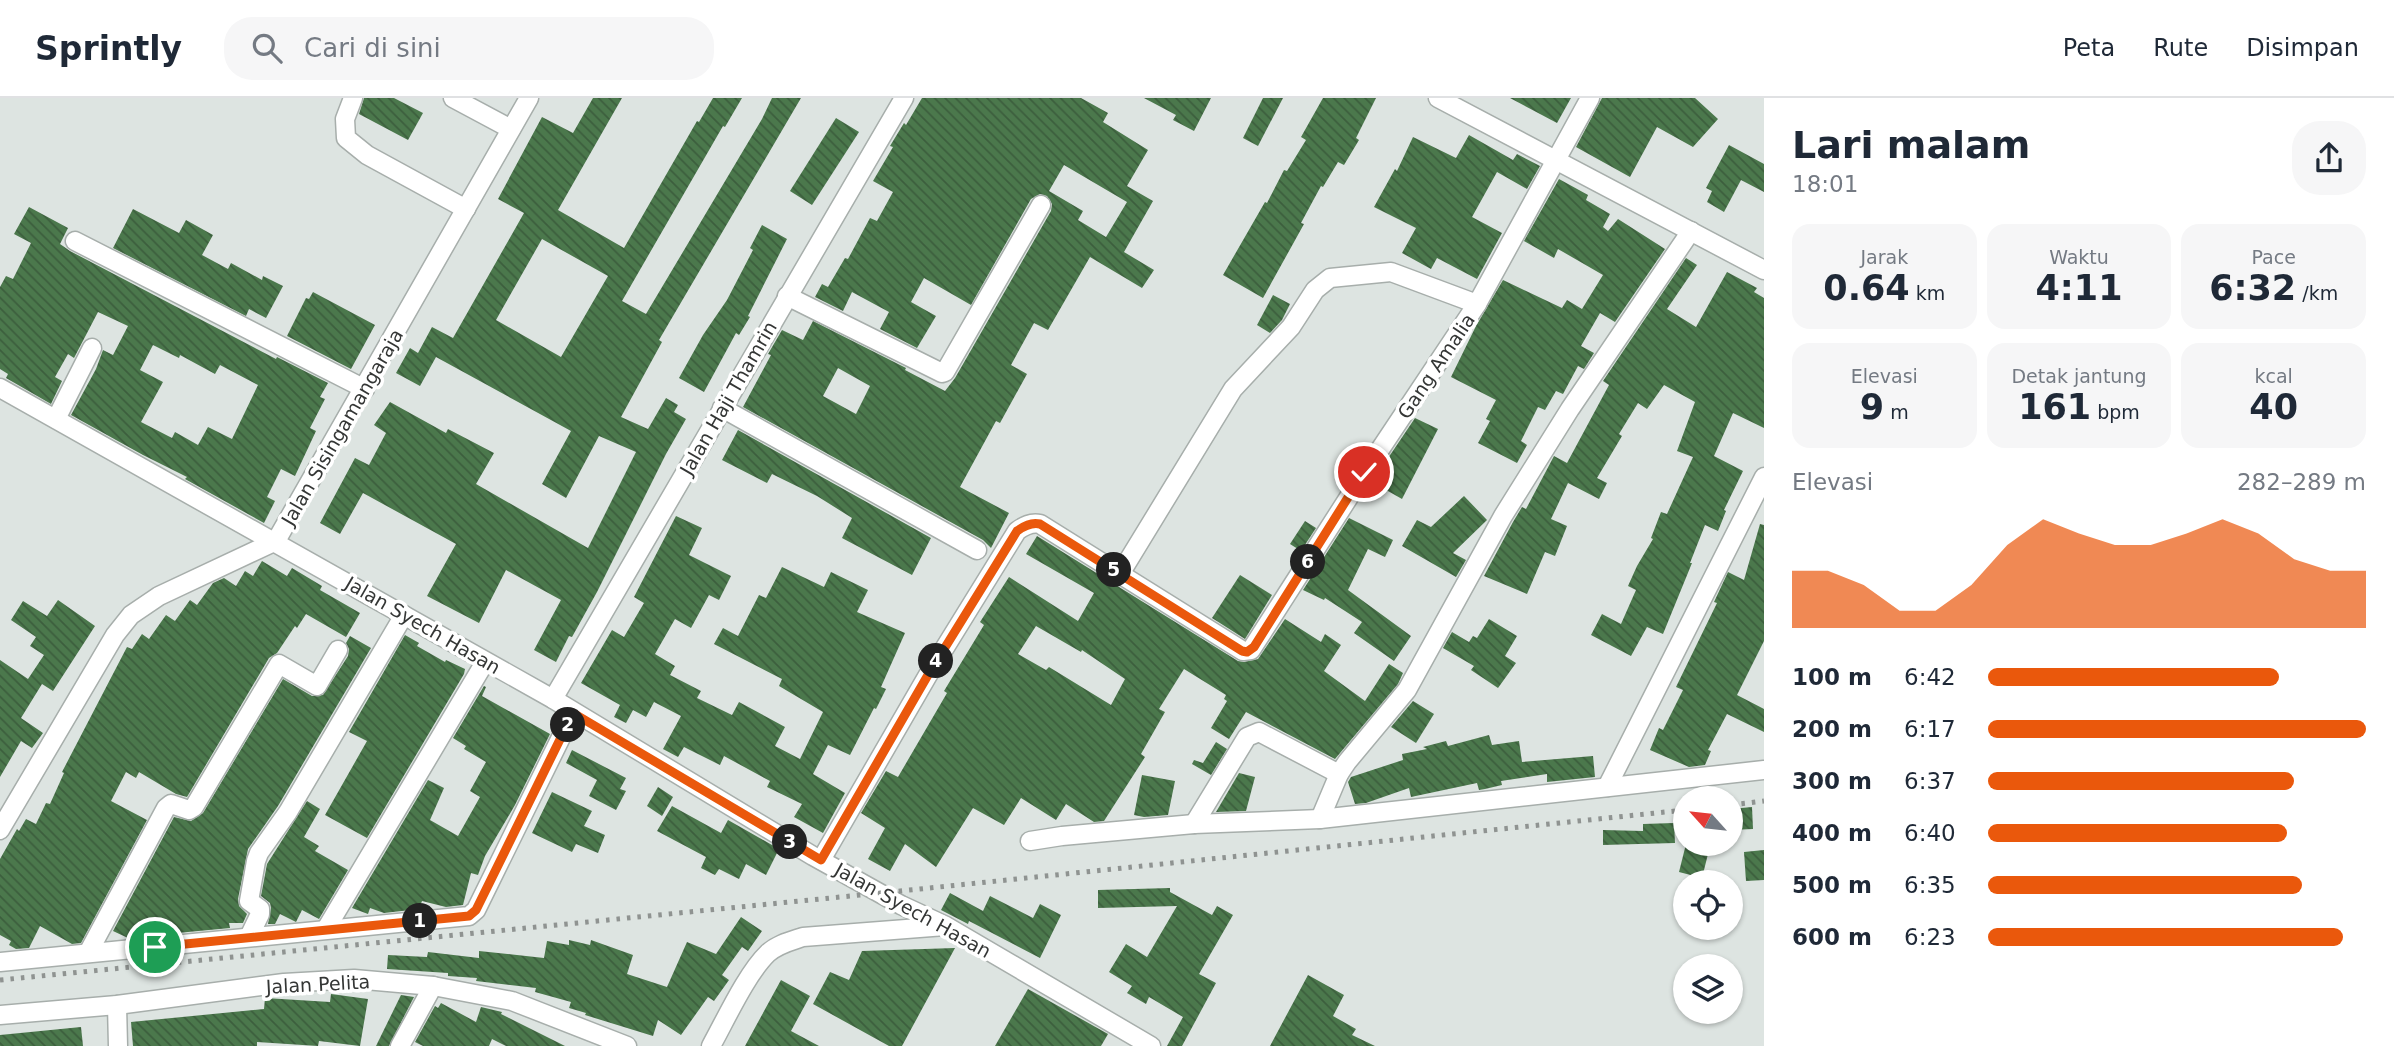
<!DOCTYPE html>
<html lang="id">
<meta charset="utf-8">
<style>
body{margin:0;font-family:"DejaVu Sans",sans-serif;background:#f6f6f7;color:#1f2937;height:100vh;display:flex;flex-direction:column;font-size:26px;white-space:nowrap}
*{box-sizing:border-box;margin:0}
p{font-size:23px;color:#747a83}
.icon{flex:none;width:38px;height:38px;fill:none;stroke:currentColor;stroke-width:2;stroke-linecap:round;stroke-linejoin:round}
.map{position:relative;flex:1;overflow:hidden}
.drawer{display:flex;flex-direction:column;background:#fff;width:630px}
.drawer>*{flex:none}
.needle{width:46px;rotate:297deg}
.fabs{position:absolute;left:1673px;top:688px;display:grid;gap:14px}
.fabs a{display:grid;place-items:center;width:70px;height:70px;border-radius:50%;background:#fff;box-shadow:0 2px 5px #0004;font-size:35px}
.pin{position:absolute;display:grid;place-items:center;width:60px;height:60px;color:#fff;margin:-30px;border:4px solid #fff;border-radius:50%;box-shadow:0 2px 7px #0007}
.km{position:absolute;width:35px;height:35px;margin:-18px;border-radius:50%;background:#222;color:#fff;font-size:19px;line-height:35px;text-align:center}
.round{display:grid;place-items:center;flex:none;width:74px;height:74px;border-radius:28px;background:#f6f6f7}
.overview{display:flex;align-items:center;justify-content:space-between;height:119px;padding:0 28px}
h1{font-size:38px;font-weight:800;line-height:52px}
.figures{display:grid;grid-template-columns:repeat(3,1fr);gap:10px;height:119px;padding:7px 28px}
.figures div{display:grid;align-content:center;border-radius:18px;background:#f6f6f7;text-align:center}
.figures b{font-size:35px;font-weight:800}
.figures small{font-size:19px;font-weight:400}
.figures p{font-size:19px}
.chart{height:196px;padding:14px 28px}
.chart p{display:flex;justify-content:space-between}
.chart svg{width:100%;height:126px;margin-top:7px;fill:#ea580c;opacity:.7}
ul{padding:0 28px;list-style:none;font-size:23px}
li{display:grid;grid-template-columns:112px 84px 1fr;align-items:center;height:52px}
li i{height:18px;border-radius:9px;background:#ea580c}
header{display:flex;align-items:center;gap:42px;box-sizing:border-box;height:98px;padding:0 35px;background:#fff;border-bottom:2px solid #e0e1e3}
header strong{font-size:33px}
nav{display:flex;gap:38px;margin-inline-start:auto;font-size:24px}
.search{width:490px;height:63px;background:#f6f6f7;display:flex;align-items:center;gap:18px;box-sizing:border-box;padding:0 24px;border-radius:28px;color:#747a83;font-size:26px}
main{display:flex;flex:1;min-height:0}
.map>svg:first-child{display:block}
.building{fill:url(#building-back-hatch);fill-rule:evenodd}
.lines{fill:none;stroke-linecap:round;stroke-linejoin:round}
.minor-casing{stroke:#a7aeab;stroke-width:21}
.minor{stroke:#fff;stroke-width:18}
.rail{stroke:#8f9391;stroke-width:5;stroke-dasharray:3.5 7;stroke-linecap:butt}
.route-casing{stroke:#fff;stroke-width:14}
.route{stroke:#ea580c;stroke-width:9}
.labels{text-anchor:middle;dominant-baseline:central;stroke-width:7;stroke-linejoin:round;paint-order:stroke}
.street-label{font-size:19px;fill:#343635;stroke:#fff}
</style>
<header>
<strong>Sprintly</strong>
<div class="search"><svg class="icon" aria-label="search" viewBox="0 0 24 24"><circle cx="10" cy="10" r="6"/><path d="M15 15l6 6"/></svg>Cari di sini</div>
<nav><a>Peta</a><a>Rute</a><a>Disimpan</a></nav>
</header>
<main>
<div class="map">
<svg width="1764" height="948" viewBox="0 0 1764 948">
<defs>
<pattern id="building-back-hatch" width="6" height="6" patternUnits="userSpaceOnUse" patternTransform="scale(1.75)"><rect width="6" height="6" fill="#4b784c"/><path d="M-1 5l2 2M0 0l6 6M5-1l2 2" fill="none" stroke="#3c5e3d"/></pattern>
</defs>
<rect width="100%" height="100%" fill="#dde4e1"/>
<g class="building">
<polygon points="364,0 394,0 423,15 408,42 359,16"/>
<path d="M593,0H622L558,112L624,150L697,23L699,24L713,0H742L725,29L723,28L622,203L646,216L762,21L772,0H801L659,242L662,244L621,319L648,331L666,300L678,307L674,314L686,321L666,356L597,494L572,539L569,538L556,564L534,552L561,502L506,472L479,525L427,498L456,446L363,395L340,436L320,425L355,360L369,367L386,335L374,327L390,304L446,335L448,331L494,355L476,386L588,450L636,354L599,338L566,400L542,386L571,333L436,259L420,288L396,275L410,250L418,255L432,229L453,240L524,115L498,101L542,19L573,35ZM542,141L608,178L561,259L496,222Z"/>
<path d="M922,0H1081L1108,15L1103,24L1148,52L1127,88L1153,103L1124,154L1154,172L1142,190L1090,159L1048,232L1034,225L1011,267L1027,276L1000,325L996,323L960,389L1009,415L991,450L983,442L743,309L771,257L768,256L782,232L803,242L813,223L906,270L905,272L945,293L955,280L1051,113L1052,106L1047,98L1040,96L1031,101L971,207L924,180L911,204L936,218L917,250L880,231L889,214L852,194L843,213L815,199L822,186L828,189L845,160L848,161L870,120L877,123L893,94L873,83L893,49L890,48L904,25L906,27ZM1064,67L1127,104L1106,139L1078,122L1083,113L1049,93ZM838,270L870,288L856,316L823,298Z"/>
<polygon points="1144,0 1211,0 1194,33 1173,22 1176,17"/>
<polygon points="1263,0 1283,0 1258,48 1243,40"/>
<polygon points="1323,0 1376,0 1356,40 1359,42 1344,67 1338,64 1323,89 1321,88 1301,125 1304,126 1263,200 1223,177 1265,104 1267,105 1284,72 1287,73 1306,42 1301,39"/>
<polygon points="1510,0 1571,0 1557,25"/>
<polygon points="1602,0 1695,0 1718,21 1693,49 1657,29 1630,79 1576,49"/>
<polygon points="836,20 859,34 812,107 790,93"/>
<polygon points="1469,37 1513,62 1517,56 1540,68 1527,91 1497,74 1472,119 1502,135 1477,181 1437,160 1431,171 1402,155 1416,130 1374,109 1395,71 1397,73 1413,39 1456,60"/>
<polygon points="1729,47 1764,66 1764,94 1741,82 1724,114 1707,104 1712,93 1706,90"/>
<polygon points="1559,81 1588,97 1586,102 1610,116 1603,129 1608,133 1618,121 1665,151 1615,224 1600,215 1581,248 1594,255 1584,271 1578,268 1563,296 1556,293 1545,312 1538,309 1521,343 1527,347 1517,365 1478,345 1490,323 1486,321 1496,302 1451,279 1476,228 1503,182 1562,210 1567,202 1582,211 1603,177 1558,151 1554,160 1524,143"/>
<path d="M29,109L68,130L60,146L70,153L276,261L277,259L328,285L320,299L325,301L310,330L316,333L295,378L281,371L267,399L275,403L264,425L185,381L187,379L143,357L71,317L96,271L103,252L113,257L128,228L98,214L74,260L68,256L55,279L62,283L51,306L6,280L8,276L0,271V189L6,178L13,181L31,145L14,136ZM153,247L179,260L180,257L215,276L220,267L258,287L232,341L208,329L198,347L175,334L172,340L141,324L163,284L140,272Z"/>
<polygon points="133,111 179,135 186,122 213,137 202,157 228,171 231,165 262,182 263,178 283,188 266,220 249,211 246,218 113,150"/>
<polygon points="762,127 787,141 748,218 750,219 739,237 736,235 704,294 679,280 703,237 727,202 753,152 750,150"/>
<polygon points="1686,160 1697,167 1667,211 1696,229 1727,174 1757,190 1754,194 1764,200 1764,330 1733,315 1714,358 1743,373 1724,412 1726,413 1718,433 1705,427 1690,465 1692,465 1663,536 1647,529 1631,558 1591,537 1602,516 1621,526 1636,492 1628,488 1637,468 1653,441 1651,440 1661,414 1667,416 1693,359 1677,353 1695,304 1664,287 1647,311 1638,305 1619,336 1622,338 1597,380 1607,385 1599,401 1568,385 1551,421 1567,428 1555,458 1545,454 1527,496 1484,478 1513,424 1522,409 1526,411 1554,358 1567,365 1609,287 1603,283"/>
<polygon points="313,194 375,227 351,271 287,238 306,200 309,201"/>
<polygon points="1273,197 1290,206 1282,222 1270,235 1257,227"/>
<polygon points="1415,320 1438,331 1402,401 1372,384"/>
<polygon points="738,332 931,440 912,477 842,440 852,420 817,398 772,376 767,385 722,362"/>
<polygon points="1464,398 1487,422 1453,455 1466,462 1456,479 1402,448 1417,422 1431,429"/>
<polygon points="676,418 702,430 689,457 731,478 719,502 709,497 691,530 675,521 655,556 675,568 670,577 701,593 697,600 732,617 739,604 785,629 775,648 800,661 823,614 779,588 782,581 714,546 723,530 738,538 759,497 766,500 782,469 824,489 831,474 868,492 857,514 905,535 881,589 886,591 876,611 874,610 850,657 828,647 813,676 845,695 823,735 794,719 802,706 767,689 770,683 724,658 720,667 684,649 678,659 663,651 681,618 654,604 646,619 633,612 626,625 614,619 620,607 581,585 612,532 624,539 644,505 634,499"/>
<polygon points="1349,420 1393,442 1385,459 1368,451 1348,492 1411,538 1394,563 1354,535 1362,524 1325,500 1324,502 1303,492"/>
<polygon points="1305,423 1316,430 1301,453 1290,446"/>
<polygon points="1760,426 1764,427 1764,543 1737,597 1764,611 1764,634 1727,616 1708,652 1711,653 1705,667 1689,669 1650,652 1659,630 1663,632 1683,592 1676,589 1717,505 1714,504 1728,474 1744,482"/>
<path d="M1037,438L1238,563L1244,564L1258,561L1285,521L1321,544L1325,536L1341,547L1324,573L1365,603L1389,566L1403,575L1398,586L1335,661L1246,614L1229,641L1211,630L1227,603L1224,601L1226,597L1184,571L1159,611L1165,614L1141,656L1145,659L1104,723L1094,724L1066,706L1056,722L1021,700L1004,727L973,710L936,769L905,746L890,773L868,761L885,730L861,715L886,673L898,679L947,595L944,593L984,527L980,524L1009,479L1078,523L1094,495L1026,456ZM1036,528L1081,554L1082,552L1125,581L1111,607L1049,569L1046,572L1018,556Z"/>
<polygon points="262,463 287,478 292,470 322,488 320,492 360,515 346,539 306,516 297,530 295,528 277,555 269,560 187,699 176,696 139,674 136,680 126,674 111,703 147,722 81,845 72,846 40,828 29,850 16,851 9,847 11,843 0,837 0,761 17,731 19,733 26,721 36,726 46,705 50,706 64,675 62,674 127,549 132,551 142,536 149,541 166,517 175,523 190,502 197,507 213,485 224,480 236,488 245,473 253,478"/>
<polygon points="1240,477 1272,497 1245,541 1212,520"/>
<polygon points="58,502 95,528 53,593 42,586 21,620 43,635 32,650 21,643 0,679 0,562 28,581 44,557 30,548 36,539 11,522 23,503 47,518"/>
<polygon points="1489,521 1517,538 1505,558 1516,565 1498,590 1471,572 1474,568 1443,550 1452,534 1469,544 1473,538 1477,540"/>
<polygon points="405,537 419,545 417,548 445,564 446,562 465,571 464,576 367,740 325,717 367,643 349,634"/>
<polygon points="350,538 371,550 278,708 248,751 238,801 239,808 247,816 243,825 229,825 230,830 146,838 140,836 139,839 128,840 113,833 174,719 191,723 203,715 283,581 312,598 323,597 348,558 349,551 346,545"/>
<polygon points="484,588 486,589 482,598 550,636 515,707 485,758 478,777 471,775 463,807 446,809 422,803 419,811 384,815 370,810 368,816 352,810 428,682 444,690 430,722 458,738 480,699 470,693 486,664 464,651 466,648 453,640"/>
<polygon points="1413,603 1434,616 1416,645 1391,629"/>
<polygon points="1489,637 1492,647 1519,643 1522,664 1593,658 1595,679 1547,684 1547,676 1501,683 1502,687 1485,691 1479,692 1477,685 1411,699 1409,690 1366,705 1355,706 1348,684 1351,679 1403,662 1402,656 1427,651 1423,649 1446,643 1448,648"/>
<polygon points="1216,644 1227,651 1211,677 1192,666 1194,662 1203,665"/>
<polygon points="572,652 626,680 620,691 626,693 616,712 589,698 597,682 566,665"/>
<polygon points="1239,675 1255,679 1246,713 1216,714"/>
<polygon points="1142,677 1175,683 1168,717 1144,719 1134,717"/>
<polygon points="658,689 673,699 662,718 647,708"/>
<polygon points="552,694 592,713 584,728 605,737 598,755 576,746 572,754 532,735"/>
<polygon points="307,703 320,711 304,739 319,748 315,753 348,772 319,821 302,812 296,824 280,816 275,826 268,826 271,810 270,805 261,798 267,766"/>
<polygon points="672,708 721,735 728,722 779,751 766,777 746,766 739,781 719,771 715,777 701,770 706,759 657,733"/>
<polygon points="1752,709 1753,731 1731,732 1731,711"/>
<polygon points="1674,725 1675,745 1603,747 1603,732 1643,733 1643,726"/>
<polygon points="1686,746 1710,748 1702,780 1679,774"/>
<polygon points="1764,752 1764,782 1746,783 1744,754"/>
<polygon points="1170,790 1170,794 1212,817 1217,808 1233,817 1199,876 1216,885 1182,948 1167,948 1183,919 1149,899 1146,906 1127,895 1132,888 1109,874 1126,846 1147,859 1177,808 1098,810 1098,792"/>
<polygon points="950,795 983,813 990,798 1033,820 1040,806 1061,817 1040,860 969,823 968,826 941,812"/>
<polygon points="741,819 762,833 748,853 742,849 722,877 729,882 714,903 708,899 681,937 658,922 653,938 585,917 586,915 569,910 571,904 535,894 536,890 476,883 477,880 448,878 448,875 387,871 388,857 427,859 428,854 479,860 479,853 544,860 547,843 569,847 569,842 590,847 591,842 633,857 627,876 667,889 687,844 716,856"/>
<polygon points="955,850 902,948 889,948 813,906 830,874 849,882 862,853"/>
<polygon points="1308,877 1344,897 1333,918 1356,931 1352,937 1375,948 1270,948"/>
<polygon points="781,882 810,898 791,933 819,948 745,948"/>
<polygon points="1028,891 1108,936 1101,948 995,948"/>
<polygon points="331,896 368,901 360,948 319,943 318,948 257,944 257,948 133,948 131,924 264,911 265,900 330,904"/>
<polygon points="401,897 414,899 389,948 376,948"/>
<polygon points="441,905 476,924 481,909 502,914 501,916 565,948 506,948 492,941 489,948 423,948 415,944 435,908 438,910"/>
<polygon points="81,929 83,948 0,948 0,937"/>
</g>
<g class="lines">
<defs>
<g id="minor">
<polyline points="353,0 345,21 346,40 367,57 466,111"/>
<polyline points="453,0 511,31"/>
<polyline points="1438,0 1764,172"/>
<polyline points="75,143 365,291"/>
<polyline points="787,198 942,275 945,274 1041,107"/>
<polyline points="0,290 553,601 813,758 901,807 946,828 1151,948"/>
<polyline points="722,310 977,452"/>
<polyline points="56,321 92,250"/>
<polyline points="1120,476 1233,291 1291,229 1315,192 1330,180 1391,174 1477,206"/>
<polyline points="553,601 904,0"/>
<polyline points="1607,689 1764,379"/>
<polyline points="1320,721 1339,676 1347,664 1407,592 1503,418 1570,311 1691,133"/>
<polyline points="1194,726 1247,639 1259,634 1339,676"/>
<polyline points="0,732 115,537 131,517 159,498 276,443 529,0"/>
<polyline points="1030,743 1062,738 1194,726 1320,721 1764,672"/>
<path d="M821,762L928,577L1017,433C1024,428 1031,424 1040,426L1243,553L1251,552L1365,374L1477,206L1590,0"/>
<polyline points="326,831 485,564"/>
<polyline points="249,839 260,816 260,811 249,803 256,763 259,755 288,714 404,517"/>
<polyline points="88,855 166,710 171,706 189,712 194,709 279,566 317,588 338,552"/>
<polyline points="0,864 469,818 476,812 573,615"/>
<polyline points="117,907 118,948"/>
<polyline points="0,917 117,907 284,885 354,881 433,888 512,903 627,948"/>
<polyline points="400,948 433,888"/>
<path d="M711,948C726,921 747,875 768,855C778,846 791,843 803,839L945,828"/>
</g>
</defs>
<use href="#minor" class="minor-casing"/>
<use href="#minor" class="minor"/>
<g class="rail">
<polyline points="1731,707 1764,703"/>
<polyline points="0,882 881,795 1685,712"/>
</g>
</g>
<g class="lines">
<defs>
<path id="route" d="M155,849L469,818L476,812L573,615L821,762L928,577L1017,433C1024,428 1031,424 1040,426L1242,553L1247,554L1254,549L1364,374"/>
</defs>
<use href="#route" class="route-casing"/>
<use href="#route" class="route"/>
</g>
<g class="labels">
<g class="street-label">
<text transform="translate(1436 268) rotate(-56)">Gang Amalia</text>
<text transform="translate(728 300) rotate(-60)">Jalan Haji Thamrin</text>
<text transform="translate(342 329) rotate(-60)">Jalan Sisingamangaraja</text>
<text transform="translate(423 527) rotate(30)">Jalan Syech Hasan</text>
<text transform="translate(913 812) rotate(29)">Jalan Syech Hasan</text>
<text transform="translate(318 886) rotate(-3)">Jalan Pelita</text>
</g>
</g>
</svg>
<div class="fabs">
<a><svg class="needle" viewBox="-14 -14 28 28"><path d="M0-13l5 13h-10z" fill="#e53935"/><path d="M0 13l5-13h-10z" fill="#747a83"/></svg></a>
<a><svg class="icon" aria-label="locate" viewBox="0 0 24 24"><circle cx="12" cy="12" r="6"/><path d="M12 2v4M12 18v4M2 12h4M18 12h4"/></svg></a>
<a><svg class="icon" aria-label="layers" viewBox="0 0 24 24"><path d="M12 4l9 5-9 5-9-5zM3 14l9 5 9-5"/></svg></a>
</div>
<div class="pin" style="left:155px;top:849px;background:#1e9e55"><svg class="icon" aria-label="arrive" viewBox="0 0 24 24"><path d="M6 21V4h12l-3 4 3 4H6"/></svg></div>
<div class="pin" style="left:1364px;top:374px;background:#d93025"><svg class="icon" aria-label="check" viewBox="0 0 24 24"><path d="M5 12l5 5 9-10"/></svg></div>
<b class="km" style="left:420px;top:823px">1</b>
<b class="km" style="left:568px;top:627px">2</b>
<b class="km" style="left:790px;top:744px">3</b>
<b class="km" style="left:936px;top:563px">4</b>
<b class="km" style="left:1114px;top:472px">5</b>
<b class="km" style="left:1308px;top:464px">6</b>
</div>
<section class="drawer">
<div class="overview"><div><h1>Lari malam</h1><p>18:01</p></div><a class="round"><svg class="icon" aria-label="share" viewBox="0 0 24 24"><path d="M12 15V3M7 8l5-5 5 5M5 13v7h14v-7"/></svg></a></div>
<div class="figures">
<div><p>Jarak</p><b>0.64<small> km</small></b></div>
<div><p>Waktu</p><b>4:11</b></div>
<div><p>Pace</p><b>6:32<small> /km</small></b></div>
</div>
<div class="figures">
<div><p>Elevasi</p><b>9<small> m</small></b></div>
<div><p>Detak jantung</p><b>161<small> bpm</small></b></div>
<div><p>kcal</p><b>40</b></div>
</div>
<div class="chart"><p><span>Elevasi</span>282–289 m</p>
<svg viewBox="0 0 160 44" preserveAspectRatio="none"><path d="M0 44V24L10 24L20 29L30 38L40 38L50 29L60 15L70 6L80 11L90 15L100 15L110 11L120 6L130 11L140 20L150 24L160 24V44z"/></svg>
</div>
<ul>
<li><b>100 m</b>6:42<i style="width:77%"></i></li>
<li><b>200 m</b>6:17<i style="width:100%"></i></li>
<li><b>300 m</b>6:37<i style="width:81%"></i></li>
<li><b>400 m</b>6:40<i style="width:79%"></i></li>
<li><b>500 m</b>6:35<i style="width:83%"></i></li>
<li><b>600 m</b>6:23<i style="width:94%"></i></li>
</ul>
</section>
</main>
